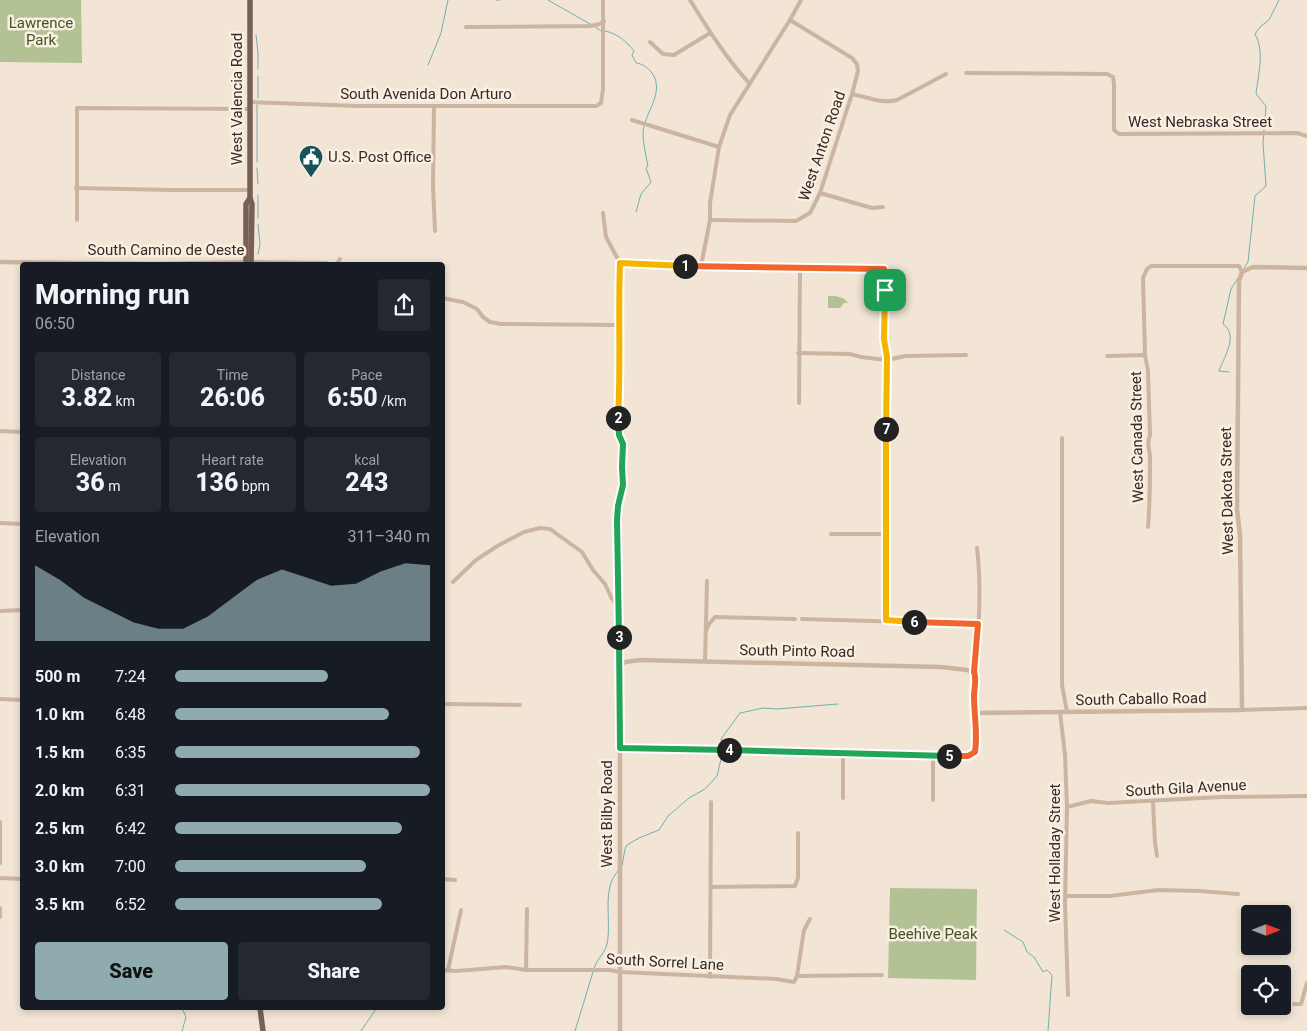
<!DOCTYPE html>
<meta charset="utf-8">
<style>
body{margin:0;font-family:Roboto,sans-serif;background:#242831;color:#f1f3f6;height:100vh;display:flex;flex-direction:column;font-size:19px;white-space:nowrap}
*{box-sizing:border-box;margin:0}
p{font-size:16px;color:#9ea1a6}
.icon{flex:none;width:28px;height:28px;fill:none;stroke:currentColor;stroke-width:2;stroke-linecap:round;stroke-linejoin:round}
.map{position:relative;flex:1;overflow:hidden}
.panel{position:absolute;left:20px;top:262px;width:425px;height:748px;display:flex;flex-direction:column;background:#171b24;border-radius:5px;box-shadow:0 2px 8px #0003}
.panel>*{flex:none}
.needle{width:32px;rotate:90deg}
.controls{position:absolute;left:1241px;top:905px;display:grid;gap:10px}
.controls a{display:grid;place-items:center;width:50px;height:50px;border-radius:5px;background:#171b24;box-shadow:0 2px 8px #0003;font-size:25px}
.pin{position:absolute;display:grid;place-items:center;width:42px;height:42px;color:#fff;margin:-21px;border-radius:10px;box-shadow:0 2px 8px #0006}
.km{position:absolute;width:25px;height:25px;margin:-12px;border-radius:50%;background:#222;color:#fff;font-size:14px;line-height:25px;text-align:center}
.round{display:grid;place-items:center;flex:none;width:52px;height:52px;border-radius:5px;background:#242831}
.summary{display:flex;align-items:center;justify-content:space-between;height:85px;padding:0 15px}
h1{font-size:28px;font-weight:800;line-height:38px}
.stats{display:grid;grid-template-columns:repeat(3,1fr);gap:8px;height:85px;padding:5px 15px}
.stats div{display:grid;align-content:center;border-radius:5px;background:#242831;text-align:center}
.stats b{font-size:25px;font-weight:800}
.stats small{font-size:14px;font-weight:400}
.stats p{font-size:14px}
.chart{height:140px;padding:10px 15px}
.chart p{display:flex;justify-content:space-between}
.chart svg{width:100%;height:90px;margin-top:5px;fill:#8fabaf;opacity:.7}
.cta{display:flex;gap:10px;margin-top:auto;padding:10px 15px}
.cta a{flex:1;height:58px;border-radius:5px;background:#8fabaf;color:#111;font-size:20px;font-weight:800;line-height:58px;text-align:center}
.cta a+a{background:#242831;color:#f1f3f6}
ul{padding:0 15px;list-style:none;font-size:16px}
li{display:grid;grid-template-columns:80px 60px 1fr;align-items:center;height:38px}
li i{height:12px;border-radius:6px;background:#8fabaf}
.map>svg:first-child{display:block}
.green{fill:#b2c295}
.lines{fill:none;stroke-linecap:round;stroke-linejoin:round}
.stream{stroke:#73aeb1;stroke-width:1}
.minor{stroke:#cbb5a1;stroke-width:4}
.tertiary{stroke:#cbb5a1;stroke-width:4.5}
.primary{stroke:#786154;stroke-width:5.5}
.split-1-casing{stroke:#fff;stroke-width:10}
.split-2-casing{stroke:#fff;stroke-width:10}
.split-3-casing{stroke:#fff;stroke-width:10}
.split-4-casing{stroke:#fff;stroke-width:10}
.split-5-casing{stroke:#fff;stroke-width:10}
.split-6-casing{stroke:#fff;stroke-width:10}
.split-7-casing{stroke:#fff;stroke-width:10}
.split-8-casing{stroke:#fff;stroke-width:10}
.split-1{stroke:#f0652b;stroke-width:6}
.split-2{stroke:#f5b400;stroke-width:6}
.split-3{stroke:#22a559;stroke-width:6}
.split-4{stroke:#22a559;stroke-width:6}
.split-5{stroke:#22a559;stroke-width:6}
.split-6{stroke:#f0652b;stroke-width:6}
.split-7{stroke:#f5b400;stroke-width:6}
.split-8{stroke:#f5b400;stroke-width:6}
.labels{text-anchor:middle;dominant-baseline:central;stroke-width:5;stroke-linejoin:round;paint-order:stroke}
.park-label{font-size:15px;fill:#435427;stroke:#faefe2}
.street-label{font-size:15px;fill:#352a25;stroke:#faefe2}
.poi-label{font-size:15px;fill:#352a25;stroke:#faefe2;text-anchor:start}
</style>
<div class="map">
<svg width="1307" height="1031" viewBox="0 0 1307 1031">
<rect width="100%" height="100%" fill="#f2e5d6"/>
<g class="green">
<polygon points="0,0 81,0 82,63 0,62"/>
<path d="M828,296C835,296 844,296 848,303H844L840,308H828Z"/>
<polygon points="890,888 977,889 976,980 888,978"/>
</g>
<g class="lines">
<g class="stream">
<polyline points="496,0 500,0"/>
<polyline points="548,0 590,24"/>
<polyline points="594,26 601,31"/>
<path d="M605,31C618,34 626,41 634,51L632,55L636,63C643,64 647,67 652,73C666,93 643,114 643,134C643,144 646,156 648,166L646,168L651,182L641,194L636,212"/>
<polyline points="256,35 258,53 258,69"/>
<polyline points="428,65 441,33 448,0"/>
<polyline points="258,76 258,98"/>
<polyline points="257,105 257,162"/>
<polyline points="257,168 258,184"/>
<polyline points="258,195 258,218"/>
<polyline points="258,254 260,244 258,224"/>
<path d="M1244,268L1248,262L1255,196L1266,186L1263,143L1266,106L1256,94C1258,75 1265,52 1255,34L1261,26L1269,20L1279,0"/>
<path d="M1229,372L1219,371C1224,357 1239,335 1223,324L1231,289L1238,278"/>
<polyline points="723,747 721,739 740,713 763,708 777,709 838,704"/>
<polyline points="622,866 625,849 627,845 639,838 659,830 668,816 689,798 705,789 717,776 723,751"/>
<polyline points="1004,930 1023,942 1027,952 1034,957 1043,972 1047,970 1052,975 1048,1031"/>
<path d="M594,968C597,959 605,953 607,944C612,921 601,889 618,871"/>
<polyline points="182,1008 186,1017 182,1031"/>
<polyline points="361,1031 376,1009"/>
<polyline points="575,1031 593,972"/>
</g>
<g class="minor">
<path d="M690,0C708,29 726,58 749,83"/>
<polyline points="466,27 590,26 600,24 604,21"/>
<polyline points="650,42 663,54 674,55 710,33"/>
<polyline points="966,73 1107,74 1113,77 1114,84 1114,130 1119,134 1297,133 1307,136"/>
<path d="M852,94C867,97 882,104 897,100L946,74"/>
<polyline points="250,102 358,106 596,106 601,103 603,89 603,0"/>
<polyline points="434,106 433,186 435,231"/>
<polyline points="632,120 719,147"/>
<polyline points="76,188 171,190 250,190"/>
<polyline points="820,193 872,208 883,207"/>
<polyline points="603,213 606,237 620,263 618,308 620,361 618,427 623,444 621,467 623,485 618,506 617,520 620,666"/>
<polyline points="77,220 77,108 250,109"/>
<polyline points="710,220 796,221 810,213 820,193 852,94 858,71 857,64 852,58 790,20"/>
<polyline points="252,262 326,263 333,265"/>
<polyline points="620,263 701,266 884,269 885,290 884,339 887,357 886,620"/>
<polyline points="336,265 340,259"/>
<polyline points="701,266 710,220 710,203 719,147 730,115 790,20 801,0"/>
<polyline points="442,298 463,302 477,309 483,317 490,322 501,324 619,325"/>
<polyline points="798,353 850,354 861,357 887,360 905,356 966,355"/>
<polyline points="1145,355 1143,278 1147,269 1151,266 1239,266 1242,272"/>
<path d="M1107,356L1145,355L1148,371L1150,435C1146,445 1150,448 1150,458C1150,481 1150,504 1148,527"/>
<polyline points="799,403 800,268"/>
<polyline points="0,431 22,432"/>
<polyline points="1062,438 1062,685 1067,712"/>
<polyline points="0,523 22,524"/>
<polyline points="831,534 886,534"/>
<polyline points="453,582 476,560 499,545 524,532 540,528 550,529 582,552 593,570 605,584 612,599 618,606"/>
<polyline points="0,611 22,610"/>
<polyline points="802,619 978,624"/>
<polyline points="706,631 709,624 715,617 795,619"/>
<polyline points="705,661 707,581"/>
<path d="M974,672C979,632 982,589 977,548"/>
<polyline points="0,699 22,700"/>
<polyline points="442,704 520,705"/>
<polyline points="1242,710 1307,708"/>
<polyline points="1060,712 1065,755 1067,807 1065,903 1068,995"/>
<polyline points="620,747 968,756 973,755 976,749 976,713"/>
<polyline points="933,755 933,800"/>
<polyline points="843,798 843,754"/>
<polyline points="1153,801 1155,843 1157,856"/>
<polyline points="1067,807 1091,801 1108,803 1221,797 1307,796"/>
<polyline points="0,822 0,863"/>
<polyline points="0,878 22,879"/>
<polyline points="442,879 455,880"/>
<polyline points="712,887 795,886 798,878 798,833"/>
<polyline points="1065,896 1110,896 1158,890 1200,891 1238,894"/>
<polyline points="0,908 0,917"/>
<polyline points="442,970 456,971 506,967 526,970 609,970 620,972 776,979 794,982 797,976 882,975"/>
<polyline points="448,970 461,910"/>
<polyline points="526,970 527,909"/>
<polyline points="797,976 804,930 810,919"/>
<polyline points="710,977 711,802"/>
<polyline points="1294,1004 1301,1004 1307,983"/>
</g>
<g class="tertiary">
<polyline points="0,262 156,264 248,262"/>
<polyline points="620,1031 620,666 625,662 640,660 941,667 967,670 974,672 975,674 976,713 1242,710 1240,535 1237,509 1239,281 1242,272 1253,267 1307,268"/>
</g>
<g class="primary">
<polyline points="250,0 250,198 252,204 251,265"/>
<polyline points="246,265 246,204 250,198"/>
<polyline points="260,1008 263,1031"/>
</g>
</g>
<g class="lines">
<defs>
<polyline id="split-1" points="685,266 884,269 885,290"/>
<path id="split-2" d="M618,418C621,367 618,315 620,263L685,266"/>
<polyline id="split-3" points="618,418 619,435 623,444 622,467 623,485 618,506 617,520 619,637"/>
<polyline id="split-4" points="619,637 620,748 729,750"/>
<polyline id="split-5" points="729,750 949,756"/>
<path id="split-6" d="M914,622L978,624L974,672C977,680 974,688 974,696C974,715 978,734 975,752L968,756H949"/>
<polyline id="split-7" points="886,429 886,620 914,622"/>
<polyline id="split-8" points="885,290 884,339 887,357 886,429"/>
</defs>
<use href="#split-1" class="split-1-casing"/>
<use href="#split-2" class="split-2-casing"/>
<use href="#split-3" class="split-3-casing"/>
<use href="#split-4" class="split-4-casing"/>
<use href="#split-5" class="split-5-casing"/>
<use href="#split-6" class="split-6-casing"/>
<use href="#split-7" class="split-7-casing"/>
<use href="#split-8" class="split-8-casing"/>
<use href="#split-1" class="split-1"/>
<use href="#split-2" class="split-2"/>
<use href="#split-3" class="split-3"/>
<use href="#split-4" class="split-4"/>
<use href="#split-5" class="split-5"/>
<use href="#split-6" class="split-6"/>
<use href="#split-7" class="split-7"/>
<use href="#split-8" class="split-8"/>
</g>
<defs>
<symbol id="civic-pin" viewBox="-11 -11 22 30"><path d="M0 17L-7.5 6A9.5 9.5 0 1 1 7.5 6Z" fill="#185358" stroke="#faefe2"/><path d="M-.6-6.5H3V-4.5H.6V-3L4-1V1h2V6H-6V1h2V-1L-.6-3ZM-1.2 2.5V6h2.4V2.5Z" fill="#fff"/></symbol>
</defs>
<g fill-rule="evenodd">
<use href="#civic-pin" x="297" y="143" width="28" height="38"/>
</g>
<g class="labels">
<g class="park-label">
<text x="41" y="23">Lawrence<tspan x="41" dy="17">Park</tspan></text>
<text x="933" y="934">Beehive Peak</text>
</g>
<g class="street-label">
<text x="426" y="94">South Avenida Don Arturo</text>
<text transform="translate(237 99) rotate(-90)">West Valencia Road</text>
<text x="1200" y="122">West Nebraska Street</text>
<text transform="translate(822 146) rotate(-71)">West Anton Road</text>
<text x="166" y="250">South Camino de Oeste</text>
<text transform="translate(1137 437) rotate(-91)">West Canada Street</text>
<text transform="translate(1227 491) rotate(-91)">West Dakota Street</text>
<text transform="translate(797 651) rotate(1)">South Pinto Road</text>
<text transform="translate(1141 699) rotate(-1)">South Caballo Road</text>
<text transform="translate(1186 788) rotate(-3)">South Gila Avenue</text>
<text transform="translate(607 814) rotate(-90)">West Bilby Road</text>
<text transform="translate(1055 853) rotate(-90)">West Holladay Street</text>
<text transform="translate(665 962) rotate(3)">South Sorrel Lane</text>
</g>
<g class="poi-label">
<text x="328" y="157">U.S. Post Office</text>
</g>
</g>
</svg>
<div class="controls">
<a><svg class="needle" viewBox="-14 -14 28 28"><path d="M0-13l5 13h-10z" fill="#e53935"/><path d="M0 13l5-13h-10z" fill="#9ea1a6"/></svg></a>
<a><svg class="icon" aria-label="locate" viewBox="0 0 24 24"><circle cx="12" cy="12" r="6"/><path d="M12 2v4M12 18v4M2 12h4M18 12h4"/></svg></a>
</div>
<div class="pin" style="left:885px;top:290px;background:#1e9e55"><svg class="icon" aria-label="arrive" viewBox="0 0 24 24"><path d="M6 21V4h12l-3 4 3 4H6"/></svg></div>
<b class="km" style="left:685px;top:266px">1</b>
<b class="km" style="left:618px;top:418px">2</b>
<b class="km" style="left:619px;top:637px">3</b>
<b class="km" style="left:729px;top:750px">4</b>
<b class="km" style="left:949px;top:756px">5</b>
<b class="km" style="left:914px;top:622px">6</b>
<b class="km" style="left:886px;top:429px">7</b>
<section class="panel">
<div class="summary"><div><h1>Morning run</h1><p>06:50</p></div><a class="round"><svg class="icon" aria-label="share" viewBox="0 0 24 24"><path d="M12 15V3M7 8l5-5 5 5M5 13v7h14v-7"/></svg></a></div>
<div class="stats">
<div><p>Distance</p><b>3.82<small> km</small></b></div>
<div><p>Time</p><b>26:06</b></div>
<div><p>Pace</p><b>6:50<small> /km</small></b></div>
</div>
<div class="stats">
<div><p>Elevation</p><b>36<small> m</small></b></div>
<div><p>Heart rate</p><b>136<small> bpm</small></b></div>
<div><p>kcal</p><b>243</b></div>
</div>
<div class="chart"><p><span>Elevation</span>311–340 m</p>
<svg viewBox="0 0 160 44" preserveAspectRatio="none"><path d="M0 44V7L10 14L20 23L30 29L40 35L50 38L60 38L70 32L80 23L90 14L100 9L110 13L120 17L130 16L140 10L150 6L160 7V44z"/></svg>
</div>
<ul>
<li><b>500 m</b>7:24<i style="width:60%"></i></li>
<li><b>1.0 km</b>6:48<i style="width:84%"></i></li>
<li><b>1.5 km</b>6:35<i style="width:96%"></i></li>
<li><b>2.0 km</b>6:31<i style="width:100%"></i></li>
<li><b>2.5 km</b>6:42<i style="width:89%"></i></li>
<li><b>3.0 km</b>7:00<i style="width:75%"></i></li>
<li><b>3.5 km</b>6:52<i style="width:81%"></i></li>
</ul>
<div class="cta"><a>Save</a><a>Share</a></div>
</section>
</div>
